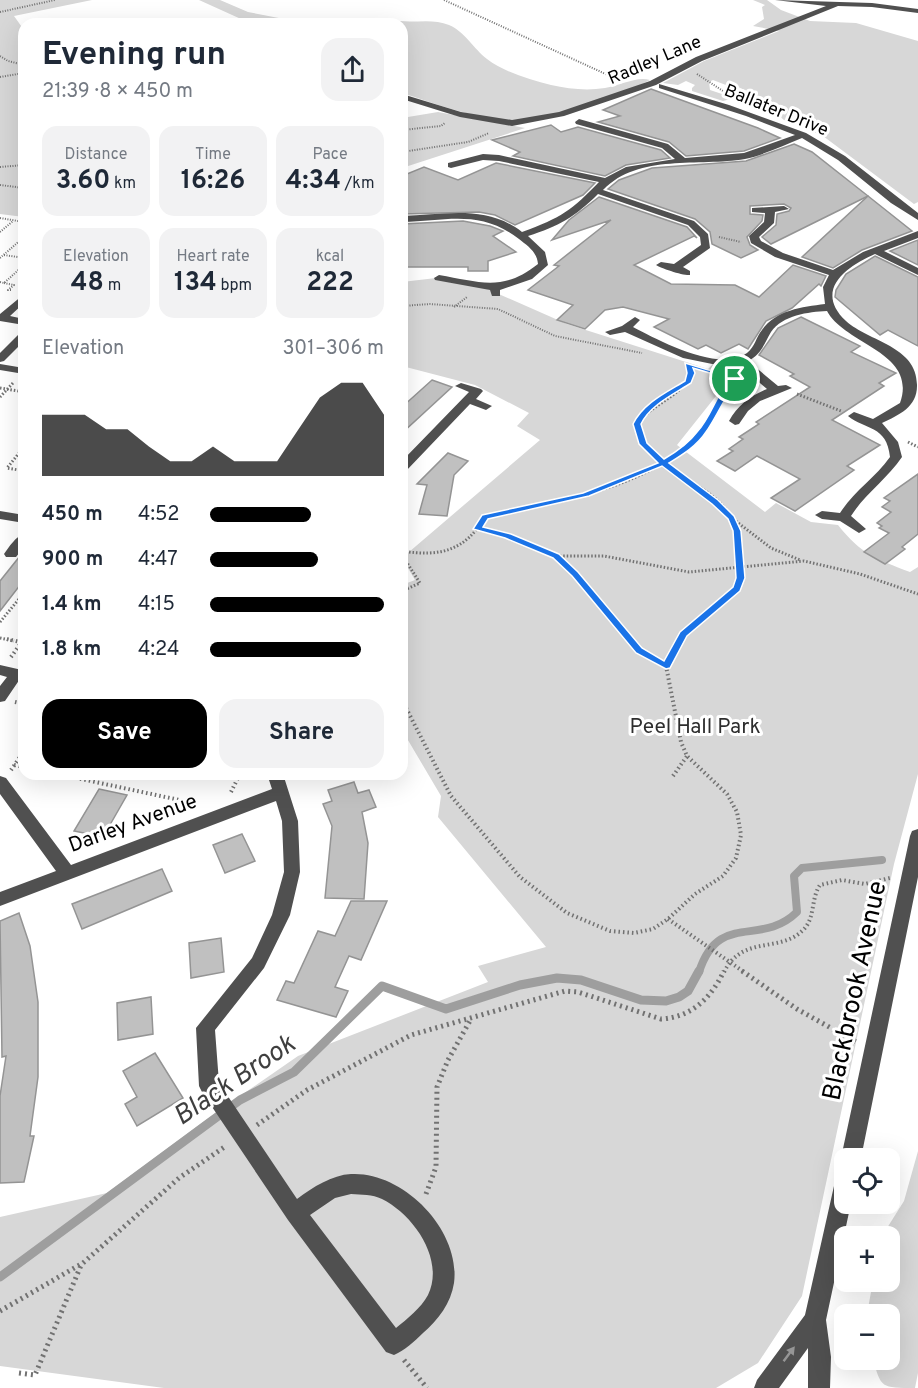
<!DOCTYPE html>
<meta charset="utf-8">
<style>
body{margin:0;font-family:Overpass,sans-serif;background:#f2f2f3;color:#1f2937;height:100vh;display:flex;flex-direction:column;font-size:22px;white-space:nowrap}
*{box-sizing:border-box;margin:0}
p{font-size:20px;color:#747a83}
.icon{flex:none;width:33px;height:33px;fill:none;stroke:currentColor;stroke-width:2;stroke-linecap:round;stroke-linejoin:round}
.map{position:relative;flex:1;overflow:hidden}
.drawer{position:absolute;left:18px;top:18px;width:390px;height:762px;display:flex;flex-direction:column;background:#fff;border-radius:18px;box-shadow:0 6px 24px #0002}
.drawer>*{flex:none}
.buttons{position:absolute;left:834px;top:1148px;display:grid;gap:12px}
.buttons a{display:grid;place-items:center;width:66px;height:66px;border-radius:12px;background:#fff;box-shadow:0 6px 24px #0002;font-size:30px}
.pin{position:absolute;display:grid;place-items:center;width:51px;height:51px;color:#fff;margin:-26px;border:3px solid #fff;border-radius:50%;box-shadow:0 2px 6px #0007}
.round{display:grid;place-items:center;flex:none;width:63px;height:63px;border-radius:18px;background:#f2f2f3}
.head{display:flex;align-items:center;justify-content:space-between;height:102px;padding:0 24px}
h1{font-size:33px;font-weight:700;line-height:45px}
.figures{display:grid;grid-template-columns:repeat(3,1fr);gap:9px;height:102px;padding:6px 24px}
.figures div{display:grid;align-content:center;border-radius:15px;background:#f2f2f3;text-align:center}
.figures b{font-size:26px;font-weight:700}
.figures small{font-size:16px;font-weight:400}
.figures p{font-size:16px}
.chart{height:168px;padding:12px 24px}
.chart p{display:flex;justify-content:space-between}
.chart svg{width:100%;height:108px;margin-top:6px;fill:#000;opacity:.7}
.button{display:flex;gap:12px;margin-top:auto;padding:12px 24px}
.button a{flex:1;height:69px;border-radius:18px;background:#000;color:#fff;font-size:24px;font-weight:700;line-height:69px;text-align:center}
.button a+a{background:#f2f2f3;color:#1f2937}
ul{padding:0 24px;list-style:none;font-size:20px}
li{display:grid;grid-template-columns:96px 72px 1fr;align-items:center;height:45px}
li i{height:15px;border-radius:8px;background:#000}
.map>svg:first-child{display:block}
.green{fill:#d7d7d7}
.lines{fill:none;stroke-linecap:round;stroke-linejoin:round}
.stream-far1{stroke:#9e9e9e;stroke-width:8}
.stream{stroke:#9e9e9e;stroke-width:9}
.building{fill:#c0c0c0;stroke:#949494;stroke-width:1.5}
.path-far3{stroke:#727272;stroke-width:2;stroke-dasharray:1 1.5;stroke-linecap:butt}
.path-far2{stroke:#727272;stroke-width:3;stroke-dasharray:1.5 2;stroke-linecap:butt}
.path-far1{stroke:#727272;stroke-width:4;stroke-dasharray:1.5 3;stroke-linecap:butt}
.path{stroke:#727272;stroke-width:5;stroke-dasharray:2 4;stroke-linecap:butt}
.minor{fill:#505050;fill-rule:evenodd}
.oneway{fill:#969696}
.route{fill:#1a73e8;stroke:#fff;stroke-width:1.5;fill-rule:evenodd}
.labels{text-anchor:middle;dominant-baseline:central;stroke-width:6;stroke-linejoin:round;paint-order:stroke}
.far-street-label{font-size:18px;fill:#000;stroke:#fff}
.park-label{font-size:21px;fill:#2e2e2e;stroke:#fff}
.street-label{font-size:21px;fill:#000;stroke:#fff}
.near-street-label{font-size:26px;fill:#000;stroke:#fff}
.near-water-label{font-size:27px;font-style:italic;fill:#3f3f3f;stroke:#fff}
</style>
<div class="map">
<svg width="918" height="1388" viewBox="0 0 918 1388">
<rect width="100%" height="100%" fill="#fff"/>
<g class="green">
<polygon points="0,0 92,0 14,16 24,30 24,217 0,214"/>
<path d="M199,0H220L248,12L284,19H390C409,25 431,17 449,25C464,31 474,49 487,59C504,72 530,80 551,85C569,89 587,91 605,88C620,86 636,76 650,80C615,99 539,125 500,120C467,116 434,103 402,93V24H252Z"/>
<polygon points="753,0 767,0 781,10 810,21 856,23 918,41 918,202 914,204 823,136 784,120 753,94 736,86 731,87 713,80 709,82 710,90 734,98 723,101 692,91 692,88 695,85 686,81 678,85 663,83 704,61 779,31 753,26 764,19 762,7 765,5"/>
<polygon points="438,112 525,128 402,168 402,118"/>
<path d="M436,278L476,284L567,324L708,369L713,364L756,383L734,399L716,396L677,445L765,512L776,503L811,522L838,525C861,554 876,559 910,572L918,567V774L894,864L802,1296L758,1363L716,1388H164L0,1366V1217L107,1193L207,1119L298,1056L488,982L478,966L546,947L438,817L441,796L402,730V585L415,580L402,558L540,440L517,426L529,413L475,385L402,366V282Z"/>
<path d="M918,1151V1373L915,1388C881,1388 881,1388 873,1359H890V1314H867L873,1281H890V1236H882L904,1201Z"/>
</g>
<g class="lines">
<path class="stream-far1" d="M699,972C719,910 760,948 797,912L794,876L802,868L882,860"/>
<polyline class="stream" points="0,1277 240,1100 294,1072 382,986 446,1009 520,985 557,978 581,980 641,1000 666,1001 679,997 688,991 699,971"/>
</g>
<g class="building">
<polygon points="651,89 758,128 780,138 744,151 686,156 669,142 598,122 620,116 603,110"/>
<polygon points="551,125 561,132 578,127 661,150 670,158 626,165 605,176 513,156 520,152 492,140"/>
<polygon points="794,144 812,152 868,196 771,244 762,237 776,225 777,214 789,211 791,208 784,204 750,206 750,214 763,215 762,221 747,237 750,245 758,250 741,258 712,244 710,232 695,219 608,189 619,180 652,168 746,161"/>
<polygon points="496,163 595,183 583,195 515,225 495,215 479,212 402,214 402,176 424,167 458,180"/>
<polygon points="868,196 912,231 862,250 833,268 802,257"/>
<polygon points="599,197 687,227 697,238 694,236 634,265 671,284 735,285 759,297 793,265 826,276 821,286 819,284 792,308 766,321 748,349 739,344 721,353 706,345 698,349 654,327 669,319 623,307 605,310 585,329 557,320 573,305 528,290 559,266 554,265 611,220 552,240 569,220"/>
<polygon points="463,221 490,226 503,231 493,236 516,252 488,261 488,271 468,271 468,267 402,267 402,224"/>
<polygon points="918,240 918,265 890,251"/>
<polygon points="875,256 918,277 918,346 888,330 880,335 835,297 836,290 846,274"/>
<polygon points="801,317 860,346 851,352 896,373 879,383 884,386 832,420 880,445 847,466 854,470 795,511 771,498 800,479 757,456 735,471 717,461 733,451 729,449 743,439 739,437 759,424 756,422 810,387 790,376 794,374 759,355 778,328"/>
<polygon points="432,380 452,387 402,433 402,407"/>
<polygon points="448,453 468,461 454,475 447,516 419,514 427,485 417,484"/>
<polygon points="918,474 918,534 902,547 905,549 885,564 864,552 889,533 879,528 882,526 877,523 891,512 882,507 890,501 884,498"/>
<polygon points="24,551 24,580 0,611 0,581"/>
<polygon points="354,782 358,793 369,790 376,807 362,812 368,843 364,899 325,898 332,826 323,804 332,801 328,790"/>
<polygon points="99,789 127,795 103,837 74,831"/>
<polygon points="242,834 255,861 225,873 213,845"/>
<polygon points="162,869 172,891 82,929 72,904"/>
<polygon points="351,901 387,901 361,960 349,956 335,987 348,991 336,1017 277,1000 286,981 294,983 318,931 335,936"/>
<polygon points="19,913 30,946 38,1002 38,1077 30,1136 34,1136 24,1182 0,1183 0,1096 6,1056 2,1057 0,921"/>
<polygon points="221,938 224,972 191,978 189,943"/>
<polygon points="151,997 153,1034 118,1040 117,1003"/>
<polygon points="155,1053 183,1098 137,1126 125,1104 137,1097 123,1071"/>
</g>
<g class="lines">
<g class="path-far3">
<polyline points="444,0 610,76 614,84"/>
<polyline points="0,12 55,0"/>
<polyline points="0,56 8,61 24,65"/>
<polyline points="697,74 723,91"/>
<polyline points="0,77 24,73"/>
<polyline points="402,130 441,126 445,123"/>
<polyline points="402,152 468,142 489,133"/>
<polyline points="0,167 24,165"/>
<polyline points="0,185 24,188"/>
<polyline points="0,218 24,222"/>
<polyline points="0,232 13,221"/>
<polyline points="719,237 741,242"/>
<polyline points="4,255 24,258"/>
<polyline points="0,258 24,237"/>
<polyline points="0,282 4,283 24,265"/>
<polyline points="4,283 14,285 8,290 11,290"/>
<polyline points="402,306 430,304 498,309 555,336 642,353"/>
<polyline points="454,307 467,297"/>
<polyline points="689,377 690,371"/>
</g>
<g class="path-far2">
<polyline points="0,388 24,392"/>
<polyline points="797,394 841,411"/>
<polyline points="0,397 13,383"/>
<polyline points="908,442 918,447"/>
<polyline points="24,447 7,468 24,471"/>
<polyline points="733,519 771,548 800,560"/>
<polyline points="477,529 508,536 556,556 604,556 689,572 804,561 860,574 918,594"/>
<path d="M402,551C440,557 465,551 485,517C557,502 647,489 700,434C716,417 723,394 738,376"/>
<polyline points="402,555 420,583 402,591"/>
<polyline points="557,556 575,574 631,641"/>
<polyline points="0,622 24,593"/>
<polyline points="0,638 14,641"/>
<path d="M679,641L683,634C700,620 720,606 735,589C742,582 740,568 740,559C739,547 739,534 734,523C715,479 653,479 637,424C650,405 681,397 689,376"/>
</g>
<g class="path-far1">
<polyline points="7,639 24,643"/>
<polyline points="629,639 639,651 666,666"/>
<polyline points="11,657 21,643"/>
<polyline points="402,700 451,796 520,877 567,913 610,931 634,933 653,929 668,919 695,894 723,876 736,858 741,835 737,812 727,794 687,756 681,742 666,666 680,639"/>
<polyline points="15,702 24,704"/>
<polyline points="14,765 24,767"/>
<polyline points="11,770 24,751"/>
<polyline points="58,774 198,804"/>
<polyline points="673,776 687,756"/>
<polyline points="231,792 240,774"/>
<polyline points="668,919 744,972"/>
<path d="M724,972C743,934 781,954 804,929C815,918 811,898 820,885L842,880L865,884L890,878"/>
</g>
<g class="path">
<polyline points="742,971 797,1009 856,1042"/>
<path d="M257,1125L307,1090L411,1035L565,991L578,992L661,1019C692,1017 711,998 724,971"/>
<polyline points="426,1194 436,1167 437,1087 448,1060 471,1019"/>
<polyline points="0,1311 83,1263 179,1178 226,1146"/>
<polyline points="404,1360 427,1388"/>
<polyline points="19,1373 35,1375 82,1263"/>
</g>
<g class="minor">
<polygon points="775,0 872,3 918,9 918,13 872,7 838,6 702,61 656,85 564,116 512,126 460,117 402,99 402,94 461,112 512,120 559,112 650,81 696,57 826,6"/>
<path d="M659,84L729,105L806,133L845,156L918,213V220L891,203L838,160L802,138C784,145 764,155 745,159C699,167 639,153 603,190L694,221L708,234L710,248L683,267L690,271V275C684,276 660,268 656,265L661,262L674,264L701,245L700,237L688,225L598,194C575,217 559,226 528,236L545,252L548,265L532,279L500,290V296H492L490,290L435,280L434,278L439,275C480,282 503,292 538,264C537,252 528,246 519,239C480,209 447,221 402,222V216C444,215 486,204 522,232C561,218 572,210 599,182L499,161L483,160L451,168L448,167V163L483,154L499,155L605,178L626,167L675,159L662,148L576,124L575,122L579,119L668,144L685,158L744,153L795,135L746,116L659,88Z"/>
<path d="M784,206L789,209L775,212L774,223L759,237L761,241L783,253L833,270L863,252L918,231V238L884,251L918,268V275L875,254C847,266 813,290 846,321C869,342 918,346 917,386C917,407 899,415 882,423L898,442L902,457C887,479 865,494 851,516L866,529L859,533L840,521L822,519L815,515L822,511L840,513C854,491 875,478 890,457C887,425 865,430 848,416L854,412L873,419L900,403C918,352 845,345 827,311C808,312 783,315 771,332C764,344 761,355 748,361L778,386L786,385L792,388L760,401L748,411L739,424L735,425L729,421C738,405 750,396 767,389L739,365L722,366L683,358L625,332L610,335L605,332L622,326L635,317L640,320L633,327C660,341 719,373 747,353C755,347 756,337 762,330C776,310 802,307 825,304L823,287L829,275L775,257L751,243L749,236L764,222L765,213L752,212V208Z"/>
<polygon points="23,295 24,303 10,316 24,319 24,325 0,321 0,314"/>
<polygon points="24,332 24,341 4,361 0,362 0,353 20,333"/>
<polygon points="0,364 24,368 24,374 0,370"/>
<polygon points="461,383 481,389 483,391 476,399 492,406 486,410 470,404 406,471 402,472 402,461 469,392 455,386"/>
<polygon points="0,511 24,515 24,523 0,519"/>
<path d="M24,534V547L16,557H6L4,554C9,547 16,536 24,534Z"/>
<polygon points="0,665 22,670 24,673 5,701 0,702 0,686 7,677 0,675"/>
<path d="M267,774H283L298,821L300,872L290,915L264,968L215,1030L219,1083L297,1199C313,1187 332,1175 351,1174C403,1171 461,1230 454,1283C451,1303 438,1320 423,1333C414,1342 405,1350 394,1355L386,1352L288,1220L202,1092L199,1086L196,1028L252,958L272,915L284,872L282,821L276,801L0,906V892L56,871L0,794V776L6,778L71,865L272,789ZM351,1194C362,1195 372,1194 382,1199C414,1215 445,1260 428,1295C421,1308 407,1319 396,1328L310,1215L335,1198Z"/>
<polygon points="918,829 918,877 861,1158 844,1158 844,1165 841,1158 910,836 912,831"/>
<polygon points="844,1176 844,1203 851,1203 826,1320 831,1357 830,1388 808,1388 808,1348 779,1388 754,1388 757,1380 805,1315 834,1186 837,1179"/>
</g>
</g>
<defs><path id="oneway-solid" d="M-6-.8H1V-3.2L6.5 0L1 3.2V.8H-6Z" transform="scale(1.5)"/></defs>
<use class="oneway" href="#oneway-solid" transform="translate(789 1354) rotate(-53)"/>
<path class="route" d="M685,363L739,379C725,395 718,415 706,432C697,446 682,455 669,463L718,500L734,516L741,531L745,578L740,591L687,636L670,668L666,669L636,653L572,576L553,558L505,538L473,529L482,515L583,493L658,463L639,444L633,424C643,403 667,392 685,381L687,373ZM693,368L730,379C716,395 711,417 697,432C688,444 676,452 664,459L647,443L641,424C650,405 674,394 691,383L695,373ZM662,466L712,504L728,519L733,531L736,578L733,587L680,632L664,661L642,648L578,572L559,554L511,534L483,527L488,519L589,496Z"/>
<g class="labels">
<g class="far-street-label">
<text transform="translate(655 61) rotate(-23)">Radley Lane</text>
<text transform="translate(776 111) rotate(22)">Ballater Drive</text>
</g>
<g class="park-label">
<text x="695" y="727">Peel Hall Park</text>
</g>
<g class="street-label">
<text transform="translate(133 824) rotate(-20)">Darley Avenue</text>
</g>
<g class="near-street-label">
<text transform="translate(856 991) rotate(-78)">Blackbrook Avenue</text>
</g>
<g class="near-water-label">
<text transform="translate(235 1081) rotate(-34)">Black Brook</text>
</g>
</g>
</svg>
<div class="buttons">
<a><svg class="icon" aria-label="locate" viewBox="0 0 24 24"><circle cx="12" cy="12" r="6"/><path d="M12 2v4M12 18v4M2 12h4M18 12h4"/></svg></a>
<a>+</a>
<a>−</a>
</div>
<div class="pin" style="left:735px;top:379px;background:#1e9e55"><svg class="icon" aria-label="arrive" viewBox="0 0 24 24"><path d="M6 21V4h12l-3 4 3 4H6"/></svg></div>
<section class="drawer">
<div class="head"><div><h1>Evening run</h1><p>21:39 · 8 × 450 m</p></div><a class="round"><svg class="icon" aria-label="share" viewBox="0 0 24 24"><path d="M12 15V3M7 8l5-5 5 5M5 13v7h14v-7"/></svg></a></div>
<div class="figures">
<div><p>Distance</p><b>3.60<small> km</small></b></div>
<div><p>Time</p><b>16:26</b></div>
<div><p>Pace</p><b>4:34<small> /km</small></b></div>
</div>
<div class="figures">
<div><p>Elevation</p><b>48<small> m</small></b></div>
<div><p>Heart rate</p><b>134<small> bpm</small></b></div>
<div><p>kcal</p><b>222</b></div>
</div>
<div class="chart"><p><span>Elevation</span>301–306 m</p>
<svg viewBox="0 0 160 44" preserveAspectRatio="none"><path d="M0 44V19L10 19L20 19L30 25L40 25L50 32L60 38L70 38L80 32L90 38L100 38L110 38L120 25L130 12L140 6L150 6L160 19V44z"/></svg>
</div>
<ul>
<li><b>450 m</b>4:52<i style="width:58%"></i></li>
<li><b>900 m</b>4:47<i style="width:62%"></i></li>
<li><b>1.4 km</b>4:15<i style="width:100%"></i></li>
<li><b>1.8 km</b>4:24<i style="width:87%"></i></li>
</ul>
<div class="button"><a>Save</a><a>Share</a></div>
</section>
</div>
